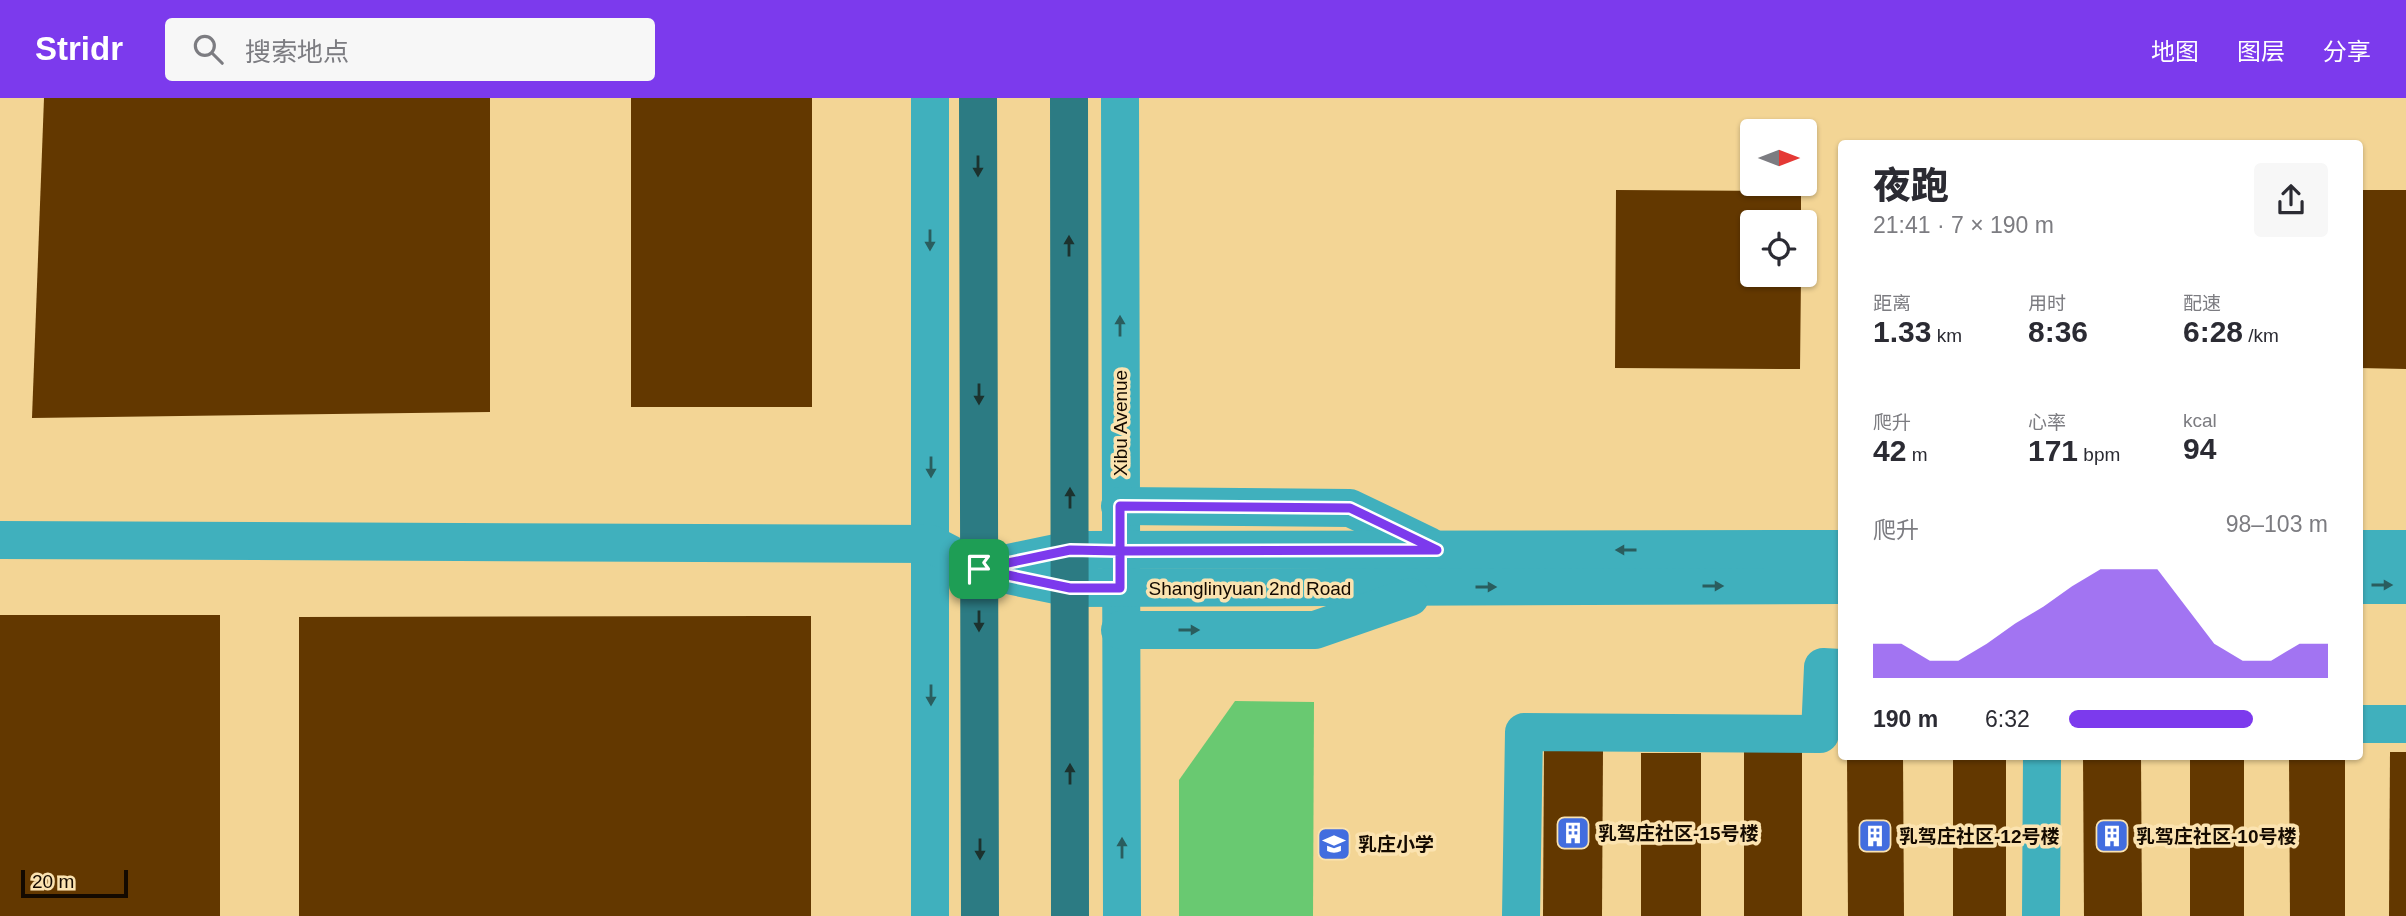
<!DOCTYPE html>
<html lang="zh">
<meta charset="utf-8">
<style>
body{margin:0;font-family:Arial,"Noto Sans SC",sans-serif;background:#f7f7f7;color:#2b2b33;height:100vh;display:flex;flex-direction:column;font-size:26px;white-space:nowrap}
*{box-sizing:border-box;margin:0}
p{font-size:23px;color:#7c7c81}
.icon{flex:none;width:38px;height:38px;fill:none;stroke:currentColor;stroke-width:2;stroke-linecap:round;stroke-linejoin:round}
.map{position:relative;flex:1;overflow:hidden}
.drawer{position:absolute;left:1838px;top:42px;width:525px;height:620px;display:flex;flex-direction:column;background:#fff;border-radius:7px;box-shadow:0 2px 5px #0004}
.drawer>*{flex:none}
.needle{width:46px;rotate:90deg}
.buttons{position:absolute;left:1740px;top:21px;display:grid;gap:14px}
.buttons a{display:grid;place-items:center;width:77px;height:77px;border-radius:7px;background:#fff;box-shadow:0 2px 5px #0004;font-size:35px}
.scale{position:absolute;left:21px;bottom:18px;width:107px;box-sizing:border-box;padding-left:7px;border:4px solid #140a00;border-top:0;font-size:19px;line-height:24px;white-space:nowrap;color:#140a00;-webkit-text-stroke:5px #fbe3b0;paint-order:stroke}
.pin{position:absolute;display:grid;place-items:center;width:60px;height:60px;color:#fff;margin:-30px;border-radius:14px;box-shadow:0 4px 10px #0006}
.round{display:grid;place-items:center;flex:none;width:74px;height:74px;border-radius:7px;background:#f7f7f7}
.head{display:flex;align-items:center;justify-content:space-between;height:119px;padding:0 35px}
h1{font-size:38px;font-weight:800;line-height:52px}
.metrics{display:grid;grid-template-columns:repeat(3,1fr);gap:10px;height:119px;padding:7px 35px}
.metrics div{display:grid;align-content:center}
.metrics b{font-size:30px;font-weight:800}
.metrics small{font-size:19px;font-weight:400}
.metrics p{font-size:19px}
.chart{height:196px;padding:14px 35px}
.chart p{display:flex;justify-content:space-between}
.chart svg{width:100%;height:126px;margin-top:7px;fill:#7c3aed;opacity:.7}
ul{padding:0 35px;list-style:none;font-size:23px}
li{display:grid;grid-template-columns:112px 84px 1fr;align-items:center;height:52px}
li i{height:18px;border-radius:9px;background:#7c3aed}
header{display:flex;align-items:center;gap:42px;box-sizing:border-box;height:98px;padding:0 35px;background:#7c3aed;color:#fff}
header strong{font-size:33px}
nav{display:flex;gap:38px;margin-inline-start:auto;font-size:24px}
.search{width:490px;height:63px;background:#f7f7f7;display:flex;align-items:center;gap:18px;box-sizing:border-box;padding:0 24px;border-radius:7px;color:#7c7c81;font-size:26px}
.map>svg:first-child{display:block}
.green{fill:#69c971}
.building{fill:#633800}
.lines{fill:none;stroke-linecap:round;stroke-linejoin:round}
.minor{stroke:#40b0bd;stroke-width:38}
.major{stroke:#2c7b83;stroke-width:38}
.oneway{fill:#1c322e}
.oneway2{fill:#2a5d5e}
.route-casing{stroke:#fff;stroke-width:14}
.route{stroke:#7c3aed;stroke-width:9}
.labels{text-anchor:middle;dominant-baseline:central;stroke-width:7;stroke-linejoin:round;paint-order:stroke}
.street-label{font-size:19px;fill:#140a00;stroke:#fbe3b0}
.poi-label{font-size:19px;font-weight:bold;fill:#140a00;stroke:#fbe3b0;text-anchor:start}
</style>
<header>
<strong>Stridr</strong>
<div class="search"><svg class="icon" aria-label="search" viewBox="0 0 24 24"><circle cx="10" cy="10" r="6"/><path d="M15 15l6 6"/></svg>搜索地点</div>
<nav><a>地图</a><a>图层</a><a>分享</a></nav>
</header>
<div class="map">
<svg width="2406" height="818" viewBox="0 0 2406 818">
<rect width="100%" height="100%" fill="#f3d595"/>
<polygon class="green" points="1235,603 1314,604 1313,818 1179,818 1179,682"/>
<g class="building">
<polygon points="44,0 490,0 490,314 32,320"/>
<rect x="631" y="0" width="181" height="309"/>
<polygon points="1616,92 1801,93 1801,124 1752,124 1752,177 1801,177 1800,271 1615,270"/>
<polygon points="2359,92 2406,92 2406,271 2359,270"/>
<rect x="0" y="517" width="220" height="301"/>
<polygon points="811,518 811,818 299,818 299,519"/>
<polygon points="1544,652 1603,652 1602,818 1543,818"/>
<rect x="1744" y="654" width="58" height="164"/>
<polygon points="2390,654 2406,654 2406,818 2389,818"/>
<rect x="1641" y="655" width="60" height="163"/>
<polygon points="1847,658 1903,658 1904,818 1848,818"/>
<rect x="1953" y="658" width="53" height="160"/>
<polygon points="2083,658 2141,658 2142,818 2084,818"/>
<rect x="2190" y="658" width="54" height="160"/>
<polygon points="2289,658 2345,658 2345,818 2290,818"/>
</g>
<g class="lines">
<g class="minor">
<polyline points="930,0 930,818"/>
<polyline points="1120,0 1122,818"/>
<polyline points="1120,408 1350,410 1429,448"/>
<polyline points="0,442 931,446 979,471 1070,490 1841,487"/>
<polyline points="2359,451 2406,451"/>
<polyline points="994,468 1070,452 1841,451"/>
<polyline points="2359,487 2406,487"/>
<polyline points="1120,532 1315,532 1410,499"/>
<polyline points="2359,626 2406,626"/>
<polyline points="1521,818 1524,634 1820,636 1823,569 1841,570"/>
<polyline points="2041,818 2042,658"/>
</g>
<g class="major">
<polyline points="978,0 980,818"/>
<polyline points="1069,0 1070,818"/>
</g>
</g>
<defs><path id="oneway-solid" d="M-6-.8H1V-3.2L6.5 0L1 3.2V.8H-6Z" transform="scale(1.75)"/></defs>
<g class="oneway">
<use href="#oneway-solid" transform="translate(978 68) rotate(90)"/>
<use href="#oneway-solid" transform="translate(1069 148) rotate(-90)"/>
<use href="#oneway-solid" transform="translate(979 296) rotate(90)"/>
<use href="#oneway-solid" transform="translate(1070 400) rotate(-90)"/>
<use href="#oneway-solid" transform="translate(979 523) rotate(90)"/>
<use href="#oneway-solid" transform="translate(1070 676) rotate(-90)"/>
<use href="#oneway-solid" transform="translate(980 751) rotate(90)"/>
</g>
<g class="oneway2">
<use href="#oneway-solid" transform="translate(930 142) rotate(90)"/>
<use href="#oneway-solid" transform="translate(1120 228) rotate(-90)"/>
<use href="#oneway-solid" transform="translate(931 369) rotate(90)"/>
<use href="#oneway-solid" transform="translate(1626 452) rotate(180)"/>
<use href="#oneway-solid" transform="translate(2382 487)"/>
<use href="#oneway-solid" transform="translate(1713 488)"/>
<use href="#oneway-solid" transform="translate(1486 489)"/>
<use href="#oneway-solid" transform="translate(1189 532)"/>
<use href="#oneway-solid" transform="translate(931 597) rotate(90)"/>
<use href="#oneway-solid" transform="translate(1122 750) rotate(-90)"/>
</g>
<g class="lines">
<defs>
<polyline id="route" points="979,471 1070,452 1120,453 1437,452 1350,410 1120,408 1120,490 1070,490 979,471"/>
</defs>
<use href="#route" class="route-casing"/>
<use href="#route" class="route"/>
</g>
<defs>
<symbol id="building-square" viewBox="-11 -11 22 22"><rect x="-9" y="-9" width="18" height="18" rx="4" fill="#426ddf" stroke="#fbe3b0"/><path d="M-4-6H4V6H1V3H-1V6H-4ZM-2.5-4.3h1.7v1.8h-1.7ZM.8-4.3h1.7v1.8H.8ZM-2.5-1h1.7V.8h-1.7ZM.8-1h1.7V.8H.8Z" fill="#fff"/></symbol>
<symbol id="school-square" viewBox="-11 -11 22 22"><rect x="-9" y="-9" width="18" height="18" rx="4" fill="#426ddf" stroke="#fbe3b0"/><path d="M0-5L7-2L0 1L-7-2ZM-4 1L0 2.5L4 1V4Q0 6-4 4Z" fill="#fff"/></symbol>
</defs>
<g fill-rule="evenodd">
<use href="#building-square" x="1554" y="716" width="38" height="38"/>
<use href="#building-square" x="1856" y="719" width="38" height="38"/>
<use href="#building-square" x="2093" y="719" width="38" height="38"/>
<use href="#school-square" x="1315" y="727" width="38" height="38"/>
</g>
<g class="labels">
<g class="street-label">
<text transform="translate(1120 325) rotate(-90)">Xibu Avenue</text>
<text x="1250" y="490">Shanglinyuan 2nd Road</text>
</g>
<g class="poi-label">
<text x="1598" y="735">乳驾庄社区-15号楼</text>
<text x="1899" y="738">乳驾庄社区-12号楼</text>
<text x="2136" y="738">乳驾庄社区-10号楼</text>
<text x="1358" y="746">乳庄小学</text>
</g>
</g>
</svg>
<div class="buttons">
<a><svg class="needle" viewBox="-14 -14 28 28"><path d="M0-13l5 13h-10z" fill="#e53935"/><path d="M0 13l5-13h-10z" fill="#7c7c81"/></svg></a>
<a><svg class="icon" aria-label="locate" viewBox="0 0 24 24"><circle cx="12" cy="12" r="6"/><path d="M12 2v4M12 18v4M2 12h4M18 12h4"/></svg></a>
</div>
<div class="scale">20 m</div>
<div class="pin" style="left:979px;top:471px;background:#1e9e55"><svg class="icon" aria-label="arrive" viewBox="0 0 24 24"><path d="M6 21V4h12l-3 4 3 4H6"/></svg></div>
<section class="drawer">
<div class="head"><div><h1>夜跑</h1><p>21:41 · 7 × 190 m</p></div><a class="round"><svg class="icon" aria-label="share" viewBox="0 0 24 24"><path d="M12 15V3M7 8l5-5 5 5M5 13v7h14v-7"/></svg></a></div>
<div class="metrics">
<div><p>距离</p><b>1.33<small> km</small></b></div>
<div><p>用时</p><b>8:36</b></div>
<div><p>配速</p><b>6:28<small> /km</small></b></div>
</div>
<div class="metrics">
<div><p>爬升</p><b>42<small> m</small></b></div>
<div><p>心率</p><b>171<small> bpm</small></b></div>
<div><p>kcal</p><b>94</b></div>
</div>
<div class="chart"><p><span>爬升</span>98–103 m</p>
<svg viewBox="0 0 160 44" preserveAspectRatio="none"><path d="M0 44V32L10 32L20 38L30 38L40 32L50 25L60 19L70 12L80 6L90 6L100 6L110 19L120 32L130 38L140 38L150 32L160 32V44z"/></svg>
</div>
<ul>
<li><b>190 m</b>6:32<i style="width:71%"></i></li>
</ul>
</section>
</div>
